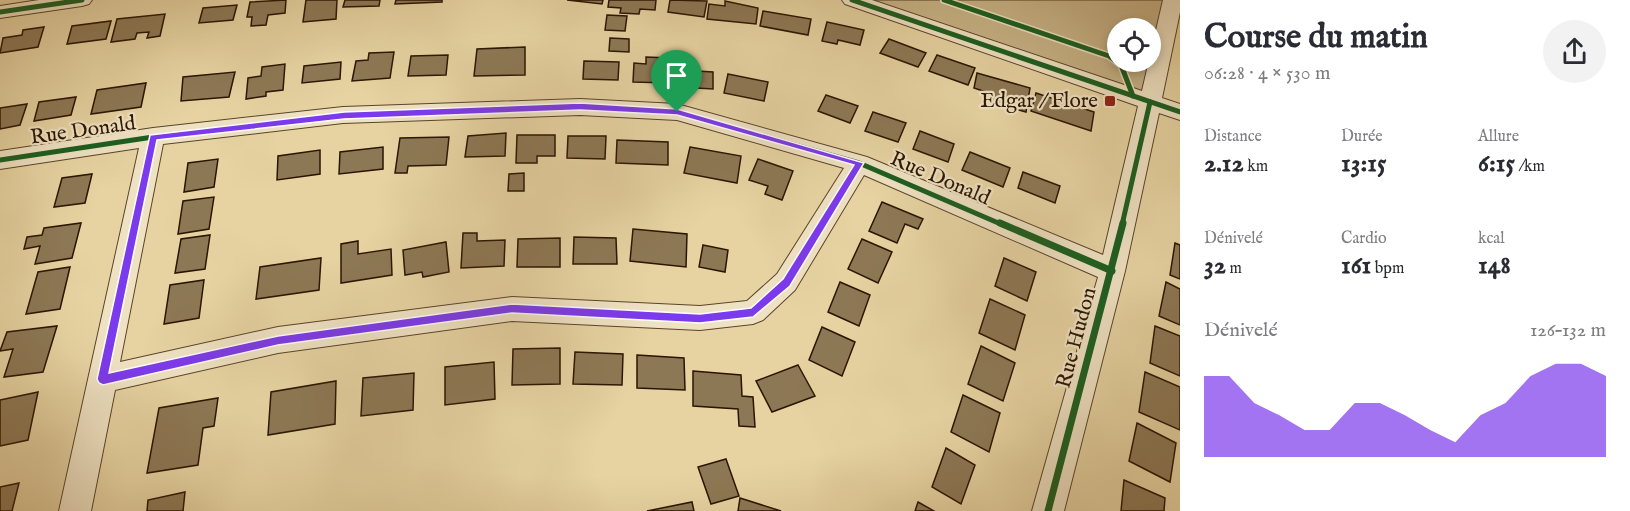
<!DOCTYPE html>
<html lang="fr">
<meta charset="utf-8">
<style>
body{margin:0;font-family:"IM FELL English",serif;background:#f2f2f3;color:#2b2b33;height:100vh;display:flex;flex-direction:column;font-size:22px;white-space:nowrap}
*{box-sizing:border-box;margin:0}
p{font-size:20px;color:#7c7c81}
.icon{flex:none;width:33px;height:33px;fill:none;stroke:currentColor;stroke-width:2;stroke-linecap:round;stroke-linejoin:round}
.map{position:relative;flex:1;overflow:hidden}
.drawer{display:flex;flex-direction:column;background:#fff;width:450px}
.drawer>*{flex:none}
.buttons{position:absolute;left:1107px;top:18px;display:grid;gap:12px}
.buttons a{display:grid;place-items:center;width:54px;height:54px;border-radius:50%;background:#fff;box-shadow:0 3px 9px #0003;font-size:30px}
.pin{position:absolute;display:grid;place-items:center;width:51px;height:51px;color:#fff;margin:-62px -26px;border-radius:50% 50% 50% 0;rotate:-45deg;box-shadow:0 0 6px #0007}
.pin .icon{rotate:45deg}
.round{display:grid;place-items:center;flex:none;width:63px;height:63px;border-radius:32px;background:#f2f2f3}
.headline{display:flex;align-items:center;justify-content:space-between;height:102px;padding:0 24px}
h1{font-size:33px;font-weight:700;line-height:45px}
.stats{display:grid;grid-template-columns:repeat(3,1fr);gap:9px;height:102px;padding:6px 24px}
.stats div{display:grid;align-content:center}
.stats b{font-size:26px;font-weight:700}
.stats small{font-size:16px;font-weight:400}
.stats p{font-size:16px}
.chart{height:168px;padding:12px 24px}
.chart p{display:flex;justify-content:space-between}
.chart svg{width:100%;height:108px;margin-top:6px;fill:#7c3aed;opacity:.7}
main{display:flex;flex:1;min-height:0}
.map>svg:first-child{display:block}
.green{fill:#c7b387;stroke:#796444;stroke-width:1.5;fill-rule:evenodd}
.building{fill:#8d7855;stroke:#2b1501;stroke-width:1.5}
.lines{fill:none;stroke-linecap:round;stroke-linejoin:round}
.street-casing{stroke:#5a4429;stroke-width:2}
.street{fill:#efe2c3;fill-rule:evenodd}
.cycleway-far1-casing{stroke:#efe2c3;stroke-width:8}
.cycleway-casing{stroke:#efe2c3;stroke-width:10}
.cycleway-far1{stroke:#1b5e20;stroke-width:5}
.cycleway{stroke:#1b5e20;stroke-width:7}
.route{fill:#7c3aed;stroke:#fff;stroke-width:1.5;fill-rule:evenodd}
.poi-dot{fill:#8f2418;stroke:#efe2c3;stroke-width:2}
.labels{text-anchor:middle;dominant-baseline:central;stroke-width:4.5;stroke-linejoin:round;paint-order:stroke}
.poi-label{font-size:21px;fill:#2b1501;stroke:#efe2c3;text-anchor:end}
.street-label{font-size:21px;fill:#2b1501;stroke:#efe2c3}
</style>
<main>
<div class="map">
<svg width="1180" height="511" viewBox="0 0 1180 511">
<rect width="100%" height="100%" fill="#e7d3a2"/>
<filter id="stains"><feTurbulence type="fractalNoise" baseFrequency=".00333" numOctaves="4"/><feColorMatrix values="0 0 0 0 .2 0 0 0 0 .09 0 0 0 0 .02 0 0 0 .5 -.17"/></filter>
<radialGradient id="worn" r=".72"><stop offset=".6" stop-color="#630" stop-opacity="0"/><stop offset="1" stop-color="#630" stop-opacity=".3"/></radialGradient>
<path class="green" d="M852,0H1173L1150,102ZM1118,28H1150V62H1118Z"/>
<g class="building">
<polygon points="286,0 285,13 268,15 266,25 251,26 252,17 247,17 250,2"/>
<polygon points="306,0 337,0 336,19 303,22"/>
<polygon points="345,0 380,0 379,6 343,7"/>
<polygon points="396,0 442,0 442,2 395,4"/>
<polygon points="567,0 603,0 602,4"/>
<polygon points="609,0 656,0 655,10 640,9 639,14 620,13 621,8 608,7"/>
<polygon points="670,0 707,1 704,17 668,12"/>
<polygon points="725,1 758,8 756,24 707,19 709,4 725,6"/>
<polygon points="237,5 233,20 199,23 203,8"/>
<polygon points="763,11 811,19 808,35 760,26"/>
<polygon points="165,14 160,36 147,38 149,32 137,33 135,39 111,42 117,19"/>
<polygon points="607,15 627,16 625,31 605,30"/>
<polygon points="111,21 106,39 67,44 72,26"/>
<polygon points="827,22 864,30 860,45 838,40 837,44 822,41"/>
<polygon points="44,27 38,47 0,53 3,38 22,35 23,30"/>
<polygon points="610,38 629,39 629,52 609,51"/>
<polygon points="889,39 926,53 918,67 880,53"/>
<polygon points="525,47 525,75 474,76 477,49"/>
<polygon points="394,52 390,78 352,81 356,61 368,60 369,53"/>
<polygon points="448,55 446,75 408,76 411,56"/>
<polygon points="937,55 975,68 968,85 929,71"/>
<polygon points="646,57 669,58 669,83 633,82 634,63 646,64"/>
<polygon points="584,61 619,62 618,80 583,79"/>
<polygon points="341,62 340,79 302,83 304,66"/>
<polygon points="285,64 283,90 266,92 266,96 246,99 248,78 261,76 262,67"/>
<polygon points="680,70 713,72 713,89 679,87"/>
<polygon points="235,72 229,97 181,101 183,77"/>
<polygon points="977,73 1030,88 1026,112 991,102 992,94 974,88"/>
<polygon points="728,74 768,82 764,101 724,93"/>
<polygon points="146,83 141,107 91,114 97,90"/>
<polygon points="1036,93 1094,112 1091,131 1031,111"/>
<polygon points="826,95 858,106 850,123 818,111"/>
<polygon points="76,97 71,115 34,121 39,102"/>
<polygon points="27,104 20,125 0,129 0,108"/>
<polygon points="873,112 906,123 898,142 865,131"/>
<polygon points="920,131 954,144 948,162 913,149"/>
<polygon points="506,133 505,156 465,157 468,136"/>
<polygon points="517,135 555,135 555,156 537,156 537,163 516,163"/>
<polygon points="568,136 606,136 605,159 567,158"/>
<polygon points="449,137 446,165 408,166 407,173 395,173 400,138"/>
<polygon points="617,140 668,142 668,165 616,163"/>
<polygon points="383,147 383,169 339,174 340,152"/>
<polygon points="690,147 741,156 737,183 684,173"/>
<polygon points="320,150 320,174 277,180 278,156"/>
<polygon points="970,152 1010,168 1003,187 962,170"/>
<polygon points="218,159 214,187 184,192 188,163"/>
<polygon points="758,159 793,171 782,200 765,194 768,186 749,180"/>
<polygon points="1023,172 1060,186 1055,203 1018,188"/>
<polygon points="524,173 524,191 508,191 509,174"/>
<polygon points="92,174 85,203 54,207 62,178"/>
<polygon points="214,197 209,229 178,234 183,201"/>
<polygon points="882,202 923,219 918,229 905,224 897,243 869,231"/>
<polygon points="81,223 72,258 35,264 40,246 24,249 27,237 42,235 44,228"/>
<polygon points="633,229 687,234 686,267 630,261"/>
<polygon points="463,233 477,233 477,241 505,240 504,266 461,268"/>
<polygon points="210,235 205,269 175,273 181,239"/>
<polygon points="574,237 616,238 617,264 573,264"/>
<polygon points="560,238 560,267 517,267 518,239"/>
<polygon points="862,239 892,252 878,283 848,269"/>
<polygon points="358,241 358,254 391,249 392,275 341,283 341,244"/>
<polygon points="446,242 449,272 423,277 422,272 405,275 403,250"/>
<polygon points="1175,243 1180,245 1180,279 1170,275"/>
<polygon points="703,245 728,250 725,272 699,267"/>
<polygon points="321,258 319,290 256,299 260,267"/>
<polygon points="1004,258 1036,272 1027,301 995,286"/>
<polygon points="70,267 60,309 26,314 38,272"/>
<polygon points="204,280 199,318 164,324 170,285"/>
<polygon points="840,282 870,295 859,326 828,312"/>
<polygon points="1166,282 1180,289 1180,325 1159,316"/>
<polygon points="990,299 1025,315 1015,350 979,333"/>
<polygon points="57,326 43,372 4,377 13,349 0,351 7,332"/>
<polygon points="1155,326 1180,336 1180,376 1150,363"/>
<polygon points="822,327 855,342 842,376 809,360"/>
<polygon points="981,346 1015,363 1003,401 968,384"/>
<polygon points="560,348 560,384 512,385 513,349"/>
<polygon points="575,352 623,354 622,385 573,384"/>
<polygon points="637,355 684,358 685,390 637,388"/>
<polygon points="494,362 495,399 445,405 445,367"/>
<polygon points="798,365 815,396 772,412 756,381"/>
<polygon points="693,371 741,375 742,396 753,397 755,427 739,426 738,409 693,406"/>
<polygon points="1145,372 1180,387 1180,430 1139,412"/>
<polygon points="414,373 413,410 361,416 363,378"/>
<polygon points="336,381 335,424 268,435 271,392"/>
<polygon points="38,392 28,440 0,446 0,400"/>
<polygon points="963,395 1000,413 989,452 951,432"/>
<polygon points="218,398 214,426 203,428 198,465 147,473 159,408"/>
<polygon points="1137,423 1176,443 1170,482 1129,461"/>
<polygon points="946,448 975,465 961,504 932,487"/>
<polygon points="726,459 739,496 711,504 698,467"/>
<polygon points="1124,480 1165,498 1164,511 1121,511"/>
<polygon points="19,483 12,511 0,511 0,487"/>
<polygon points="185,492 183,511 147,511 148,500"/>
<polygon points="740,498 781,511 738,511"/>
<polygon points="692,502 694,511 647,511"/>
<polygon points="918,502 934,511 915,511"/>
</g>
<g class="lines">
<defs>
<g id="street">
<polygon points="39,0 92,0 89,4 82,6 0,18 0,6"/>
<path d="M842,0H872L1142,91L1163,0H1180V12L1162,98L1180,104V120L1159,113L1125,271L1064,511H1032L1098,277L864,175L795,290L763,320L753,324L700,330L512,321L278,353L115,390L91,511H59L139,148L0,169V151L153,128L343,107L580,99L677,104L867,157L1103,255L1138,106L845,4ZM580,115L677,120L844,168L777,274L747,301L700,306L512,297L278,327L120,362L163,144L343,123Z"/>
</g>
</defs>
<use href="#street" class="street-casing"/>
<use href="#street" class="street"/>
<defs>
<g id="cycleway-far1">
<polyline points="852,0 1180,112"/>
<polyline points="944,0 1109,56 1121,65 1133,96"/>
<polyline points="0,12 82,0"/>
<polyline points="0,160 153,137 343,115 580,107 677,112 859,163 1003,225"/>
<polyline points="1122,225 1150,102"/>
</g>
<g id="cycleway">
<polyline points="1000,223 1112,271"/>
<polyline points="1048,511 1123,223"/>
</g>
</defs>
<use href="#cycleway-far1" class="cycleway-far1-casing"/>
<use href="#cycleway" class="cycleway-casing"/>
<use href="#cycleway-far1" class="cycleway-far1"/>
<use href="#cycleway" class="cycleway"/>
</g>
<path class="route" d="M580,103L677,109L864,163L790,286L753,317L700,323L512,313L278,345L103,385L99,383L97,379L150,135L344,112ZM580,110L677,115L854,165L783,279L751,308L700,314L512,304L278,336L109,373L157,140L344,119Z"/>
<rect class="poi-dot" x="1104" y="95" width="12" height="12" rx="3"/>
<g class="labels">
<g class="poi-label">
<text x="1098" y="101">Edgar / Flore</text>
</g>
<g class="street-label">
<text transform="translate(83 131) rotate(-8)">Rue Donald</text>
<text transform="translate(940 179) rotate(23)">Rue Donald</text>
<text transform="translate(1077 338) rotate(-75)">Rue Hudon</text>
</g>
</g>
<rect width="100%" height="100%" filter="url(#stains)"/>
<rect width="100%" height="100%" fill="url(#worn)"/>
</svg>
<div class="buttons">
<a><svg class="icon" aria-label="locate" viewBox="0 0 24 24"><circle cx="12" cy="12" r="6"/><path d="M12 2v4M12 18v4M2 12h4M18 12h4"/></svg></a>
</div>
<div class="pin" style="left:677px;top:112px;background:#1e9e55"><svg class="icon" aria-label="arrive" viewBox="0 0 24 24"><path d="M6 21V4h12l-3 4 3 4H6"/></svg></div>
</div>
<section class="drawer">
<div class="headline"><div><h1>Course du matin</h1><p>06:28 · 4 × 530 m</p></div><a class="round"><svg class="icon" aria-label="share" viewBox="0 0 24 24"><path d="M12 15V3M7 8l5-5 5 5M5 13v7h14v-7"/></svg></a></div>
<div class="stats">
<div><p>Distance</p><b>2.12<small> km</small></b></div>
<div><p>Durée</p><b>13:15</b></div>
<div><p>Allure</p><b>6:15<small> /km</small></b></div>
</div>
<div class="stats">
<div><p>Dénivelé</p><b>32<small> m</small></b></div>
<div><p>Cardio</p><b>161<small> bpm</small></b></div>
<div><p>kcal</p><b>148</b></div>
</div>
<div class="chart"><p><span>Dénivelé</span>126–132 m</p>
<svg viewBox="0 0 160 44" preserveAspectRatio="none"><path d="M0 44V11L10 11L20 22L30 27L40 33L50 33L60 22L70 22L80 27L90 33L100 38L110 27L120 22L130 11L140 6L150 6L160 11V44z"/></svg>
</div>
</section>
</main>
